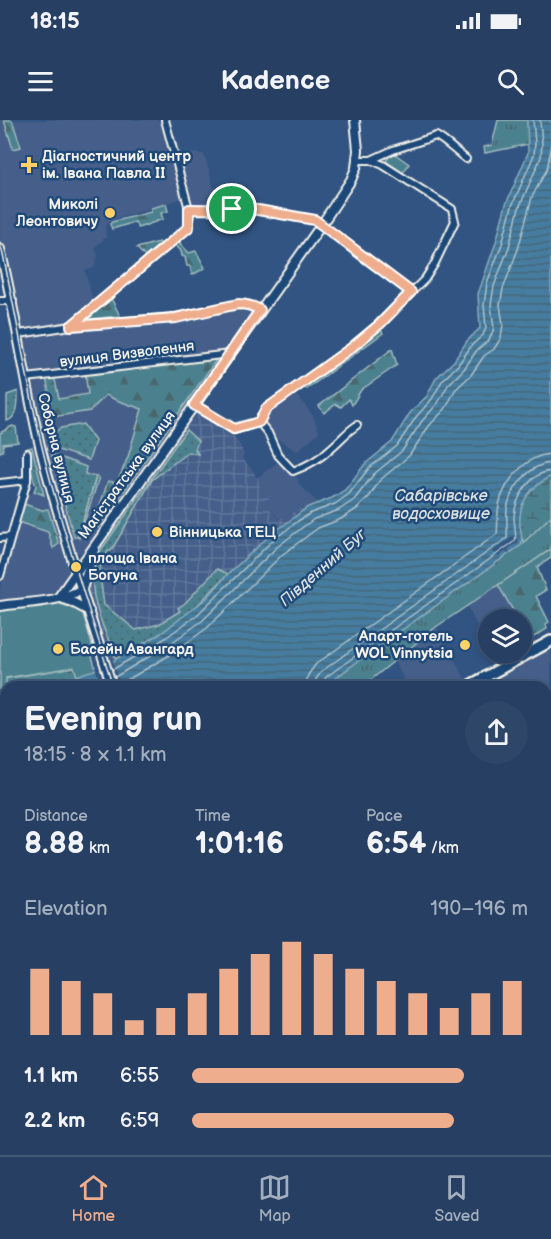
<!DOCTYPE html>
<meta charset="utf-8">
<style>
body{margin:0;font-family:"Balsamiq Sans",sans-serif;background:#2e4668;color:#f1f3f6;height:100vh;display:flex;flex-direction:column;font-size:22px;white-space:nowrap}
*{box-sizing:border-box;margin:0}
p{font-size:20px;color:#a4afbe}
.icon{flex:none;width:33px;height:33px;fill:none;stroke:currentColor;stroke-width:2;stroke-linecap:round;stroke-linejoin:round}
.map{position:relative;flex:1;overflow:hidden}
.drawer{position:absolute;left:0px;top:561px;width:552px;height:474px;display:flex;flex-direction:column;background:#263f62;border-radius:18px 18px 0 0;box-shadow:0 3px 9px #0003,0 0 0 2px #425877}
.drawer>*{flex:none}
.controls{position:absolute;left:478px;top:489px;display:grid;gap:12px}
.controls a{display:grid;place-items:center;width:54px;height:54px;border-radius:50%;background:#263f62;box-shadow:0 3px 9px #0003,0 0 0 2px #425877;font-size:30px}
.pin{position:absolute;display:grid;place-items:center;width:51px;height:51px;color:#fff;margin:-26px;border:3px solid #fff;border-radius:50%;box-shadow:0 2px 6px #0007}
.round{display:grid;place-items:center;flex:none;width:63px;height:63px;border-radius:32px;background:#2e4668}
.headline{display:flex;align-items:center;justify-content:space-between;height:102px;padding:0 24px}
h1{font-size:33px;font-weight:700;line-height:45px}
.metrics{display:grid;grid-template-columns:repeat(3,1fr);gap:9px;height:102px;padding:6px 24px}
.metrics div{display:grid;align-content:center}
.metrics b{font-size:30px;font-weight:700}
.metrics small{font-size:16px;font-weight:400}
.metrics p{font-size:16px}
.chart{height:168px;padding:12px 24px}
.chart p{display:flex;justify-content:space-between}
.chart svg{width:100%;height:108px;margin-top:6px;stroke:#eead8d;stroke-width:6}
ul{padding:0 24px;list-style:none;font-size:20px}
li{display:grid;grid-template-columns:96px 72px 1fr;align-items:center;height:45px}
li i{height:15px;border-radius:8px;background:#eead8d}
.status{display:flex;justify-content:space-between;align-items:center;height:42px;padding:0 30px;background:#263f62;direction:ltr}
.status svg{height:16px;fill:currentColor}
header{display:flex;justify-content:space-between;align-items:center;height:78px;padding:0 24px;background:#263f62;font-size:27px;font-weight:700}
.tab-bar{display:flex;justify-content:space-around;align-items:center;height:84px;border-top:2px solid #425877;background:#263f62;font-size:16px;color:#a4afbe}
.tab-bar a{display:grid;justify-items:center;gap:3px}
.tab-bar .on{color:#eead8d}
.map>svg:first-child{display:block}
.built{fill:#455f8a}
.industrial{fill:url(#industrial-grid)}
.grass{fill:url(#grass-dots);stroke:#a0b9bc;stroke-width:1.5}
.forest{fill:url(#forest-firs);stroke:#a0b9bc;stroke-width:1.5}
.wetland{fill:url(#wetland-marsh);stroke:#a0b9bc;stroke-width:1.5}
.park{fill:url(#park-tufts);stroke:#a0b9bc;stroke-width:1.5}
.garden{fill:#4b818f;stroke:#a0b9bc;stroke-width:1.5}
.water{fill:url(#water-rules);stroke:#8aabbc;stroke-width:1.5}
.pier{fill:#325482}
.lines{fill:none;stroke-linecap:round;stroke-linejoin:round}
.shore{stroke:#aec2cb;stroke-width:1.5}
.minor-casing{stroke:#f4f1e8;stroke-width:10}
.tertiary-casing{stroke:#f4f1e8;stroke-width:12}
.secondary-casing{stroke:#f4f1e8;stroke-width:13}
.primary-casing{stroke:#f4f1e8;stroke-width:14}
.minor{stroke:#1f4a7a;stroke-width:6}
.tertiary{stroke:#1f4a7a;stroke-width:8}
.secondary{stroke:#1f4a7a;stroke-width:8}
.primary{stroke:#1f4a7a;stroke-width:9}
.tram{stroke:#f4f1e8;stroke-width:1.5}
.route-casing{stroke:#fff;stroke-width:12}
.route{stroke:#eead8d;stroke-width:8}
.poi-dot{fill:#ffd166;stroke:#1f4a7a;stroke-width:2}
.labels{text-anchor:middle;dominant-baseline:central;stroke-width:5;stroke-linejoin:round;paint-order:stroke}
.poi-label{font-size:15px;font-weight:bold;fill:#f4f1e8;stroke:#1f4a7a;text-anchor:start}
.street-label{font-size:15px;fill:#f4f1e8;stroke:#1f4a7a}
.water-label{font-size:16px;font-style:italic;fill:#dadfdd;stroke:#1f4a7a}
</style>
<div class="status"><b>18:15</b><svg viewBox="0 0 49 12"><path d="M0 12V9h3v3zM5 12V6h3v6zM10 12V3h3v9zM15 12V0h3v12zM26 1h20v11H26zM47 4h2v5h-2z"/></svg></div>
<header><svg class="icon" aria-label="menu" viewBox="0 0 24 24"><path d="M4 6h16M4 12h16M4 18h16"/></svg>Kadence<svg class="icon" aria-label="search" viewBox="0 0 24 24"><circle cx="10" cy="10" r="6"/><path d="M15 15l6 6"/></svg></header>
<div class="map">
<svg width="551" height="1035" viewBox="0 0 551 1035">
<defs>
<pattern id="industrial-grid" width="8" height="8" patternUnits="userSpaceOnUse" patternTransform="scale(1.5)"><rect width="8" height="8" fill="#455f8a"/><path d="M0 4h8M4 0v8" fill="none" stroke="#60769a"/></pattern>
<pattern id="grass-dots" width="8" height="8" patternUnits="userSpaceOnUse" patternTransform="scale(1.5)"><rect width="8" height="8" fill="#4b818f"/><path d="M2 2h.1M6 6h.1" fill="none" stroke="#4a676e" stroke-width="1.8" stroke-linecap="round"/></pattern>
<pattern id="forest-firs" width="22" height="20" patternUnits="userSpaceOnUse" patternTransform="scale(1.5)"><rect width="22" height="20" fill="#4b818f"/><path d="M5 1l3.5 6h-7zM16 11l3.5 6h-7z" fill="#4a676e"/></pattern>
<pattern id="wetland-marsh" width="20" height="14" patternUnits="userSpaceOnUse" patternTransform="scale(1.5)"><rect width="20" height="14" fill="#4b818f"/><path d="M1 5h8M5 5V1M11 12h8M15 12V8" fill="none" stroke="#4a676e"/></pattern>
<pattern id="park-tufts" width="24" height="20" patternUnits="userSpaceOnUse" patternTransform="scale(1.5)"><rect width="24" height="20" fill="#4b818f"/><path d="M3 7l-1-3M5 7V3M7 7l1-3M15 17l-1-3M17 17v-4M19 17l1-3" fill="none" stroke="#4a676e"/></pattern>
<pattern id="water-rules" width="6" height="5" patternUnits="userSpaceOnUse" patternTransform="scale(1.5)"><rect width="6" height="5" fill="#447c9f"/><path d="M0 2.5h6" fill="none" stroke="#466577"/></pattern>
</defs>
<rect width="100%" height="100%" fill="#325482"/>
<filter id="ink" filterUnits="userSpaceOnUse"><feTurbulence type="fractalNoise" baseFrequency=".0167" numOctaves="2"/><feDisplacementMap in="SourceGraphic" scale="12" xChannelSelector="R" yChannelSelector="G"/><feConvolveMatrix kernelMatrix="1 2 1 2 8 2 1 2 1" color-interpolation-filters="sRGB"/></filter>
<g filter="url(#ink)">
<g class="built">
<polygon points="0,0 165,0 175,38 195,33 204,34 214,68 233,69 232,89 189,89 186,77 110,101 105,107 106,117 95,127 98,136 94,148 85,150 93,181 72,205 176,197 234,185 260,190 93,426 81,433 72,431 52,373 0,129"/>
<polygon points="295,275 299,278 313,296 319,312 297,331 273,316 264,300 266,295"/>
<polygon points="281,340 298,359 298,363 319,384 288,402 280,399 265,384 270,379 260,367 258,357"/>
<polygon points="34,371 47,377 69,451 68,457 55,473 3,481 0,479 0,469 17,400 25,377"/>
<polygon points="498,465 518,499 489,500 489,528 467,486"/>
<polygon points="436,507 467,562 458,567 408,567 394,540"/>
<polygon points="522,507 533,526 522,532"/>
<polygon points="551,529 551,589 546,592 546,567 478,567"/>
<polygon points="522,532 498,546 491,533"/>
<polygon points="181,1029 296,1029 300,1035 179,1035"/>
<polygon points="313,1029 357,1029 346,1035 316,1035"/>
</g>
<g class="industrial">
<polygon points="194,285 230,311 240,325 244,335 242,338 254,352 256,357 258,357 260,367 270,379 265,384 279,399 311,384 314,385 301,392 268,417 211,472 106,547 80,461 87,441"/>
<polygon points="551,590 551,810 546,808 546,593"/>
</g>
<g class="grass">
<polygon points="379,207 383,213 307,269 301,267"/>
<path d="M18,271C18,282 19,297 7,301V275Z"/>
<polygon points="83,304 95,321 89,340 49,327 48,316 61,308"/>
<path d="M186,310L198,321L195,329L198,334L188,332L152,360L111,431H108L99,449L104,485L136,510L159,504L180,491L178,488L185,483L217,449L228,454L193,490L160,514L116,539C102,501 81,469 101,430Z"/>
<path d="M32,327L44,375L34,371L36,366C31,355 31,341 28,328Z"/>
<polygon points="51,334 86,347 85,354 96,357 78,417 74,417"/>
<polygon points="6,917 6,952 0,954 0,925"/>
</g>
<g class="forest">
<polygon points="4,0 12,0 21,27 13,29"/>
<polygon points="166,84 168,91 161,93 163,99 138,108 135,102 112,109 110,104 112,102 151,92 151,88"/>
<polygon points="177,120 189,133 196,131 205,148 192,155 190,146 187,146 185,137 182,136 181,131 174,123"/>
<polygon points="159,122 161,124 145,137 137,128"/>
<polygon points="111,178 120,196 91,199 90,197"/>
<polygon points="392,229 397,245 361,270 352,285 349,279 341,287 336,284 324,293 319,286"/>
<polygon points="219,236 98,408 93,407 108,361 117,363 128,337 142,289 116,280 106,275 90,291 58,296 52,292 46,256 54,255 59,279 88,274 85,252"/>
<polygon points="12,306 16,307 18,322 3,324 3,331 0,332 0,313"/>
<polygon points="96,357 99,358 79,418 78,417"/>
<polygon points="24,384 42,390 48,389 59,424 53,428 48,412 18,402"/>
<polygon points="551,429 551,438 537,447 546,470 536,476 549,502 546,504 547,509 529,520 522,507 522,500 518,499 498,465"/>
<polygon points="74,547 84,553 56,567 6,567 6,585 0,585 0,562 4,559"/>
<polygon points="0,682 6,694 6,769 0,777"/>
<polygon points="375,1029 395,1029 401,1035 365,1035"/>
<polygon points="411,1029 442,1029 435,1035 402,1035"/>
</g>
<polygon class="wetland" points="551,347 551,408 525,423 516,411 502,377"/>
<g class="park">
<polygon points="498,0 527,0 529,24 485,33 484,27 492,25"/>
<polygon points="551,396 551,429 436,507 362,567 327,567 330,562 354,544 521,425"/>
</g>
<g class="garden">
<polygon points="392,32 409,44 403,53 386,41"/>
<polygon points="60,479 79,489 83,493 94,532 91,533 96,550 77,556 74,547 6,558 6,569 0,570 0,488"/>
</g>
<g class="water">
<path d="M527,0H551V356C531,367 518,381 520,406C521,413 523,418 521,425L354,544L330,562L327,567H56L84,553L106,547L116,539L160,514L207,478L228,454L268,417L308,387L332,378L345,370L365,344L392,322L410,293L427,276L436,258L454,241L467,221L480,208L478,174L496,122L506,84L528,33Z"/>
<polygon points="0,585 6,585 6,694 0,682"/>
<polygon points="6,769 6,889 0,898 0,777"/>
</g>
<g class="pier">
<polygon points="515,415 519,421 507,430 510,433 508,434 506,431 498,437 493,431"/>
<polygon points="112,538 121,567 102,567 95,547 104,544"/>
</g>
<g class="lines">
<g class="shore">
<polyline points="112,550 164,519 197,495 272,421 298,401 311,393 335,384 349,374 369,348 397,326 416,297 432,279 442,261 458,245 472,225 483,215 486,208 484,185 487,163 502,124 512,86 534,35 535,23 533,0"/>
<polyline points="115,557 168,525 202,501 277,427 303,407 314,399 339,390 354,380 374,354 402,331 422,301 438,283 448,265 464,249 477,230 489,220 494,209 491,185 494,166 509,127 519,88 541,37 542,23 540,0"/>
<polyline points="117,566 173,533 207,508 283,434 318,408 341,399 358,388 369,377 380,360 409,336 429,306 446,288 455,270 471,255 484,236 494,229 501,218 503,204 500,185 503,169 518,129 532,77 547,49 551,29"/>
<path d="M305,567L308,555L316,544L497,414C498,405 497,395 499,385C504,362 526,335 551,334"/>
<path d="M314,567L316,559L322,551L507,418C508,409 506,399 507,389C510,370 529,344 551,343"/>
<path d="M322,567L326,557L515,421C517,414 514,406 514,397C515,378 530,353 551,351"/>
</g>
<defs>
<g id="minor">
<path d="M371,40L393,30L436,16C447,22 455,31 466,39"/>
<polyline points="189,89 258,90 315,100 411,172"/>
<polyline points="0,181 13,181"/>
<polyline points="71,206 189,107 189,89 165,0"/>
<polyline points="19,214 71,206 176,197 234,185 248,185 260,190"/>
<polyline points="26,258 230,234"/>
<polyline points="194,285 234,310 259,302 266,289 351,228 379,204 425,159 435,143 455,101 452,89 383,45 371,40 358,40"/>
<path d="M259,302L268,313L278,335L293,351C307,346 320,339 331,328C342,319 344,314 357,305"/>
<polyline points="0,363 27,360"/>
<polyline points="0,418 10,417"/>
<polyline points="0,456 27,360 27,333"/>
<polyline points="546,846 551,851"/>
<polyline points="546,920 551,916"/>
<polyline points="546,956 551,962"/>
<polyline points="0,957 6,954"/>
<polyline points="453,1029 457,1035"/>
<polyline points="354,1035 363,1029"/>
</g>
<g id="tertiary">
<path d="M0,129C16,195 25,263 41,330C61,410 88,488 112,567"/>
<polyline points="82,469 94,430"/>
<polyline points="58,478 322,104 351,60 356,48 358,30 355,0"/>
<polyline points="60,478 72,482 89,491"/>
<path d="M0,486C26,482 59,483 82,469"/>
</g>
<polyline id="secondary" points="297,1029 300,1035"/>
<g id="primary">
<polyline points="467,567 551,521"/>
<polyline points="163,1035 166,1029"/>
</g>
</defs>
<use href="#minor" class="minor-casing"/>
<use href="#tertiary" class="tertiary-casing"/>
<use href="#secondary" class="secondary-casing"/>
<use href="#primary" class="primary-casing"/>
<use href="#minor" class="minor"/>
<use href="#tertiary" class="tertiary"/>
<use href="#secondary" class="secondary"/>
<use href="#primary" class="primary"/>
<g class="tram">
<path d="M0,122C16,190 26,259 42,327C61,407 89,488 113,567"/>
<polyline points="298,1029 302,1035"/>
</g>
</g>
</g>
<g class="lines" filter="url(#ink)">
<defs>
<path id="route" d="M189,89L258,90L315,100L411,172L380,204L351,228L266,289L259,302L234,309L194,285L260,190C253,186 247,184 238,184L176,198L71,206L189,107Z"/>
</defs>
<use href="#route" class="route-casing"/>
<use href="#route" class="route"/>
</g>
<g class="poi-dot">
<path d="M26 36h6v6h6v6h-6v6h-6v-6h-6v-6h6z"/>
<circle cx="110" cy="93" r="6"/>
<circle cx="157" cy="412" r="6"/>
<circle cx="76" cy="447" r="6"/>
<circle cx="465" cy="525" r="6"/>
<circle cx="58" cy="529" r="6"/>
</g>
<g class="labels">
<g class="poi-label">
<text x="42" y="36">Діагностичний центр<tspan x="42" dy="17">ім. Івана Павла II</tspan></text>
<text x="98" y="84" text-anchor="end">Миколі<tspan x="98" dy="17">Леонтовичу</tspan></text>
<text x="169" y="412">Вінницька ТЕЦ</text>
<text x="88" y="438">площа Івана<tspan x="88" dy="17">Богуна</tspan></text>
<text x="453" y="516" text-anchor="end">Апарт-готель<tspan x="453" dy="17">WOL Vinnytsia</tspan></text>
<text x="70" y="529">Басейн Авангард</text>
</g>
<g class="street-label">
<text transform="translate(127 234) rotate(-7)">вулиця Визволення</text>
<text transform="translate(56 328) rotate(76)">Соборна вулиця</text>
<text transform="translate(127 355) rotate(-54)">Магістратська вулиця</text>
</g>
<g class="water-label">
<text x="441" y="376">Сабарівське<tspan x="441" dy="18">водосховище</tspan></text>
<text transform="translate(323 448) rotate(-41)">Південний Буг</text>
</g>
</g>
</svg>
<div class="controls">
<a><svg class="icon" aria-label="layers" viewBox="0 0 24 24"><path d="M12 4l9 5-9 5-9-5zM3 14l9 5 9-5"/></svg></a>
</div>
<div class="pin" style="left:232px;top:89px;background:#1e9e55"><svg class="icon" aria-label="arrive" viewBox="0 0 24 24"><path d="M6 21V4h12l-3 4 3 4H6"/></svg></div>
<section class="drawer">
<div class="headline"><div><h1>Evening run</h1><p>18:15 · 8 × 1.1 km</p></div><a class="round"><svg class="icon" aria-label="share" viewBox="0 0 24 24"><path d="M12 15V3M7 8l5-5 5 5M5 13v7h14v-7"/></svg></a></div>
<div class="metrics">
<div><p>Distance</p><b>8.88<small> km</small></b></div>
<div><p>Time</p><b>1:01:16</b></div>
<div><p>Pace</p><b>6:54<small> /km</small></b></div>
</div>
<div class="chart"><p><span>Elevation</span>190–196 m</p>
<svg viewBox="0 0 160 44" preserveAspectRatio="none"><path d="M5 44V17M15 44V22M25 44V27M35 44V38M45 44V33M55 44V27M65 44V17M75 44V11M85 44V6M95 44V11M105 44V17M115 44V22M125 44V27M135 44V33M145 44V27M155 44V22"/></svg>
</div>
<ul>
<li><b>1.1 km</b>6:55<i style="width:81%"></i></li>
<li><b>2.2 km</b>6:59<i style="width:78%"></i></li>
</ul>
</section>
</div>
<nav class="tab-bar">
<a class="on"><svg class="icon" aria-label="home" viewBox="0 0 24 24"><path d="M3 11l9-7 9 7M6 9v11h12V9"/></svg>Home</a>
<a><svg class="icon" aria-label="map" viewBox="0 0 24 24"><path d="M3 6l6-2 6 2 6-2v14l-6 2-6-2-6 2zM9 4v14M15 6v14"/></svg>Map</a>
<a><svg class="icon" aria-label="saved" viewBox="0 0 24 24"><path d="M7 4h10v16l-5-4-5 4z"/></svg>Saved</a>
</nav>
